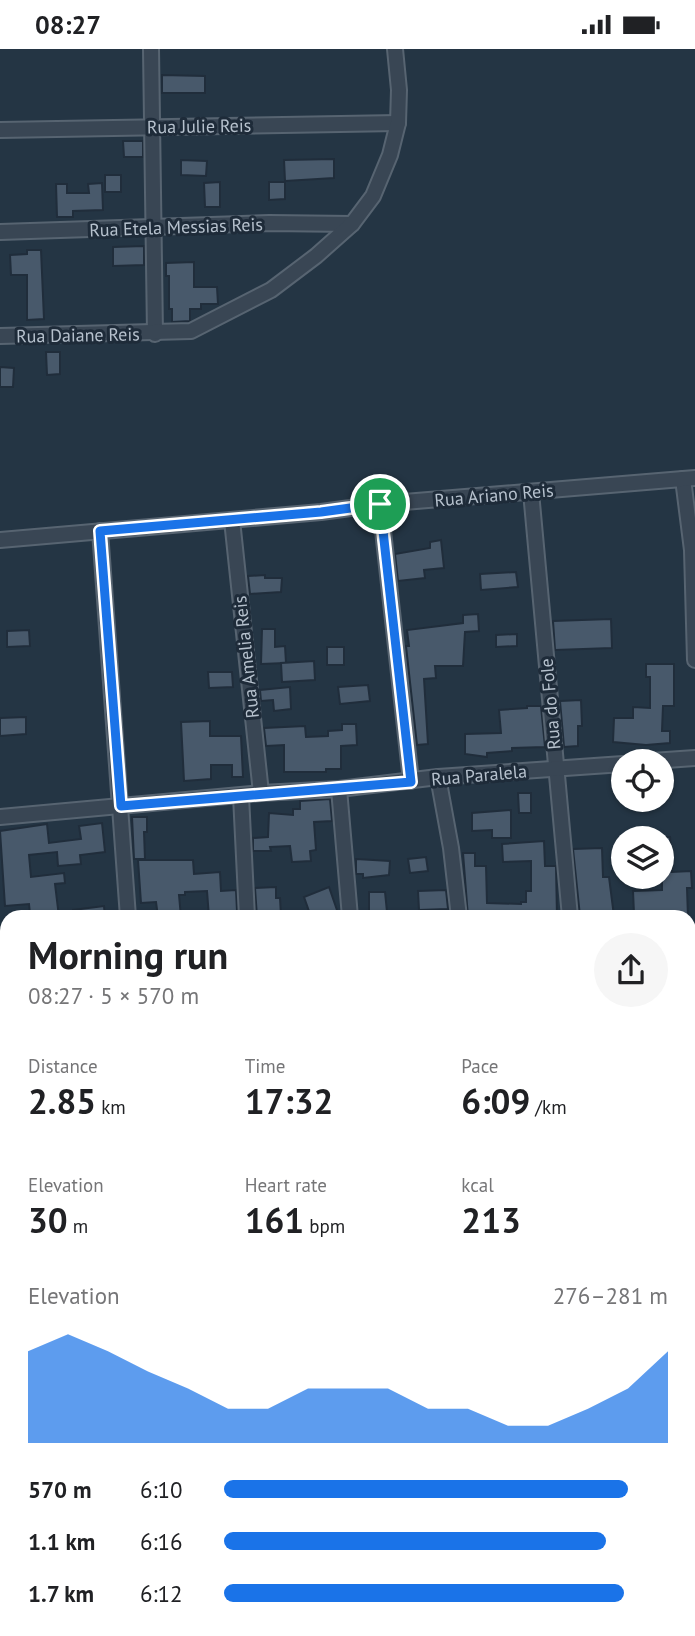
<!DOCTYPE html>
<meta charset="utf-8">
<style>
body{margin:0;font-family:"PT Sans",sans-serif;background:#f6f6f6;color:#202124;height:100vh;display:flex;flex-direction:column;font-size:26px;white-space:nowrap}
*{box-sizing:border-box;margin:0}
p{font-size:23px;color:#757577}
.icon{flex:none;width:38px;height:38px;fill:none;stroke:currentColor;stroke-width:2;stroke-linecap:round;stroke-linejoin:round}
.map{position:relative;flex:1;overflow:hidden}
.panel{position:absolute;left:0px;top:861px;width:696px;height:726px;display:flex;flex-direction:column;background:#fff;border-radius:21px 21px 0 0;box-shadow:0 2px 5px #0004}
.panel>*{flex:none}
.buttons{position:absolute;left:611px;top:700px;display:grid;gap:14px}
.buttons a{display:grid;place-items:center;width:63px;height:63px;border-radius:50%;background:#fff;box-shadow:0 2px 5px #0004;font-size:35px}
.pin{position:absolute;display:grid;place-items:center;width:60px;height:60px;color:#fff;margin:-30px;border:4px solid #fff;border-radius:50%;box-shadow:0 2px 7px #0007}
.round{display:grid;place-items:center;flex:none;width:74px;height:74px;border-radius:37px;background:#f6f6f6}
.overview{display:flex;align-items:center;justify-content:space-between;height:119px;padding:0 28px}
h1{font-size:38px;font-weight:700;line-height:52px}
.stats{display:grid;grid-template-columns:repeat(3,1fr);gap:10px;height:119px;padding:7px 28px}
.stats div{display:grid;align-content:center}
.stats b{font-size:35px;font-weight:700}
.stats small{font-size:19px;font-weight:400}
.stats p{font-size:19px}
.chart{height:196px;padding:14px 28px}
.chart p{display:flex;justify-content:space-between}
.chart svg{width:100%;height:126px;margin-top:7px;fill:#1a73e8;opacity:.7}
ul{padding:0 28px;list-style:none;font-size:23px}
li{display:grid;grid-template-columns:112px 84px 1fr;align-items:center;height:52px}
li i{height:18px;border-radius:9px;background:#1a73e8}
.status{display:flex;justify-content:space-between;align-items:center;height:49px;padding:0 35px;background:#fff;direction:ltr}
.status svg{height:19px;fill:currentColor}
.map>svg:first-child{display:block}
.building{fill:#48596b;stroke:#202d3b;stroke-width:2}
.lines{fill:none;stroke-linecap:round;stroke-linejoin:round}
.minor-casing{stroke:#576471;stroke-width:18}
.highway-casing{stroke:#44515e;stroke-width:23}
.minor{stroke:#394654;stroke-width:14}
.highway{stroke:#7a6955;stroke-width:19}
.route-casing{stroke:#fff;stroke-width:14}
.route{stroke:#1a73e8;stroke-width:9}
.labels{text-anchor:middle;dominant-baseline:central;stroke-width:6;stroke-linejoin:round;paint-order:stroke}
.street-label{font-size:18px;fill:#b6c1cd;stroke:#1e2b39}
</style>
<div class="status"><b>08:27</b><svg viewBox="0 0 49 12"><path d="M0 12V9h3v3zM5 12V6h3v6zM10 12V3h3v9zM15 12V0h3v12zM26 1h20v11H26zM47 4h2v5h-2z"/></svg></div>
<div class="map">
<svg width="695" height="1587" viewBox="0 0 695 1587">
<rect width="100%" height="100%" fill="#243544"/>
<g class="building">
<polygon points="162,26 205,27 205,44 162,44"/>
<polygon points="123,92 143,92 143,108 124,108"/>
<polygon points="334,110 334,129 285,132 284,111"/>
<polygon points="181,111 207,112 206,127 181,126"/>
<rect x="105" y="126" width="16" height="17"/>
<polygon points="220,133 220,158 205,158 204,134"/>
<polygon points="269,133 285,133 285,150 269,151"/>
<polygon points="102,134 103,161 73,162 73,168 57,168 56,135 67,135 67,144 89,144 88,135"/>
<polygon points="144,197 144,216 113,217 113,198"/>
<polygon points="27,201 41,201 44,270 27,271 27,226 11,226 10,206 27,205"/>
<polygon points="194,213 194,238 217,238 218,255 201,255 201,260 190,260 190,272 172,273 172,260 169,260 169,227 166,227 166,214"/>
<polygon points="46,303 60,303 60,325 47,326"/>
<polygon points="0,318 14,319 13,338 0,338"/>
<polygon points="441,491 444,519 424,521 425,529 398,532 395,505 430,499 430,493"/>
<polygon points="516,523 518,538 481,541 480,525"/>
<polygon points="265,526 265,529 282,529 281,543 250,545 248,527"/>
<polygon points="478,565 479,582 465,583 463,617 435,617 436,629 424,630 428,695 417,696 406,597 409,597 407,581 463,574 463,566"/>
<polygon points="611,570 612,599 555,601 553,572"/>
<polygon points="262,580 275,580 275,598 285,597 286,614 261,615"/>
<polygon points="29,581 30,597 7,598 7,582"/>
<polygon points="517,585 517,597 496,598 496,586"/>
<rect x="327" y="598" width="17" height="18"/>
<polygon points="314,612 315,631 282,633 281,614"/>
<polygon points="646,615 674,615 674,657 663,657 662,682 670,682 670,694 646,696 613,693 614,669 633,669 633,658 650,659 650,628 646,628"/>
<polygon points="208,623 232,623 233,638 209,639"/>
<polygon points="368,636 370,652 340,655 338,638"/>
<polygon points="290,638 291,660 274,662 273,651 261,652 260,641"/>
<polygon points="581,651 582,677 578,677 578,697 564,698 560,652"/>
<polygon points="527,657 541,657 545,698 512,699 512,702 487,704 487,708 465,705 465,685 501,684 499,661 527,659"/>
<polygon points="26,668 26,685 0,687 0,669"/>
<polygon points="210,672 210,687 241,687 243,728 232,728 232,716 211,716 211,730 184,732 181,673"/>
<polygon points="342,675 356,675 357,696 341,697 341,720 326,720 326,723 284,723 284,696 266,697 264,679 305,677 306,688 328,687 328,682 342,681"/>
<polygon points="518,744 531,744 531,764 519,764"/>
<polygon points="330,750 332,772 314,773 316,801 310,802 311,812 292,813 290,797 270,798 271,802 253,802 253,789 268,788 269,764 293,766 293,760 300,760 300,752"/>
<polygon points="511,761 511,789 492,789 492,781 472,782 472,764"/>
<polygon points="132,768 147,768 147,783 144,783 145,810 134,810"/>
<polygon points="102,774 105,803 80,806 81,815 58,817 57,803 29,806 31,828 64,824 65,834 55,835 59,868 44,868 43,864 30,865 29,855 5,857 0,782 47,775 49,794 81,790 79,777"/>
<polygon points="662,788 670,788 672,823 691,822 692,839 687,839 688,868 659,868 659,864 634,865 633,842 662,841"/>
<polygon points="544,792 545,817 556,817 557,868 468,868 463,804 475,804 475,817 486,817 487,854 521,855 521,853 526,853 526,842 531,842 531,812 503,813 502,795"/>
<polygon points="602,799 603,828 609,828 614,867 580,867 573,800"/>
<polygon points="426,808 428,822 410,824 408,810"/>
<polygon points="356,810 390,812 389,826 363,829 363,825 356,825"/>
<polygon points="138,811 193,811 194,825 220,823 221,842 236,841 237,862 233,862 233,868 209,868 207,842 185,843 185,846 179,846 181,868 158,868 156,853 141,854"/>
<polygon points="276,838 276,849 280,849 281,867 257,868 255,839"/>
<polygon points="329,838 338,864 310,865 304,848"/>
<polygon points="446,841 448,860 419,861 418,842"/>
<polygon points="369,843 385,843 387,863 369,862"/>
<polygon points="104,857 105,868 73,868 73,861"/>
</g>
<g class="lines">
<defs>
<g id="minor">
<polyline points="151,0 155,285"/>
<polyline points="0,81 398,74"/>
<polyline points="0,183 269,174 352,175"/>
<polyline points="0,287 191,282 271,241 316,207 352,175 373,147 390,106 398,74 399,41 395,0"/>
<polyline points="683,430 692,501 695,611"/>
<polyline points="531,443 570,868"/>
<polyline points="380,455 411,732"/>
<polyline points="232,471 261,744"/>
<polyline points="100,482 128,868"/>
<polyline points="0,491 321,463 380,455 695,429"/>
<polyline points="652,712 695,709"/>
<polyline points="438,728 451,799 459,868"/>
<polyline points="339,740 350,868"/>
<polyline points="241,747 247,868"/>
<polyline points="0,768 261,744 339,740 438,728 623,715"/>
<polyline points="0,915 7,988"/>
<polyline points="690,1026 695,1026"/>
<polyline points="0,1092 7,1092"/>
<polyline points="690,1339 695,1339"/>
<polyline points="0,1409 7,1408"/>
<polyline points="690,1446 695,1445"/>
<polyline points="0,1516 7,1515"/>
<polyline points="34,1580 34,1587"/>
<polyline points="151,1580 151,1587"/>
</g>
<g id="highway">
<polyline points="690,1395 695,1394"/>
<polyline points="0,1457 7,1457"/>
</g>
</defs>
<use href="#minor" class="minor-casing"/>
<use href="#highway" class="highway-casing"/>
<use href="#minor" class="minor"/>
<use href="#highway" class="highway"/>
</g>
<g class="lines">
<defs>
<polygon id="route" points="380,455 411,733 121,757 100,482 321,463"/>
</defs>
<use href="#route" class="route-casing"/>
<use href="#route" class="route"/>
</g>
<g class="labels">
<g class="street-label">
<text transform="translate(199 77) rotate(-1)">Rua Julie Reis</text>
<text transform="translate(176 178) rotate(-2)">Rua Etela Messias Reis</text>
<text transform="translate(78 286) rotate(-1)">Rua Daiane Reis</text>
<text transform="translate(494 446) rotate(-5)">Rua Ariano Reis</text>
<text transform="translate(246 608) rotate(-96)">Rua Amelia Reis</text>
<text transform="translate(550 655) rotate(-95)">Rua do Fole</text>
<text transform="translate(479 726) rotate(-5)">Rua Paralela</text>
</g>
</g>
</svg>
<div class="buttons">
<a><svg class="icon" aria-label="locate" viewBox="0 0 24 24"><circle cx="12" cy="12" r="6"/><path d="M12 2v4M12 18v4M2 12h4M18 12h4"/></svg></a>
<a><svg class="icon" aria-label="layers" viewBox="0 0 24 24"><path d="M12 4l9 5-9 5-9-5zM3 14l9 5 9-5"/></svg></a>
</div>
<div class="pin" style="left:380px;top:455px;background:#1e9e55"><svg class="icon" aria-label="arrive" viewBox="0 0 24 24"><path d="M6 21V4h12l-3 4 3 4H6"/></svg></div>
<section class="panel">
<div class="overview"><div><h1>Morning run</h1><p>08:27 · 5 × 570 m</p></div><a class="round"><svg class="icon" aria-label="share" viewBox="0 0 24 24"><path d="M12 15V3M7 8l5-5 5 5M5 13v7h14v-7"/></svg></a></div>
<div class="stats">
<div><p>Distance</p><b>2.85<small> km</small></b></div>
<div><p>Time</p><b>17:32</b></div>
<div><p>Pace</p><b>6:09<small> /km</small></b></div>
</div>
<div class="stats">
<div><p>Elevation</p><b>30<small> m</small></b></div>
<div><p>Heart rate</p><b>161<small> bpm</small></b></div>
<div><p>kcal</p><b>213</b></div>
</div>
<div class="chart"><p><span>Elevation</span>276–281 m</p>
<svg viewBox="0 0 160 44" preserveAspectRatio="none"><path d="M0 44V12L10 6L20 12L30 19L40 25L50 32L60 32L70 25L80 25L90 25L100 32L110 32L120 38L130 38L140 32L150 25L160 12V44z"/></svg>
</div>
<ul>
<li><b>570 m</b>6:10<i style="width:91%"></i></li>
<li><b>1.1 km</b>6:16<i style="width:86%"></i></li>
<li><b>1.7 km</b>6:12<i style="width:90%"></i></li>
</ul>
</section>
</div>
